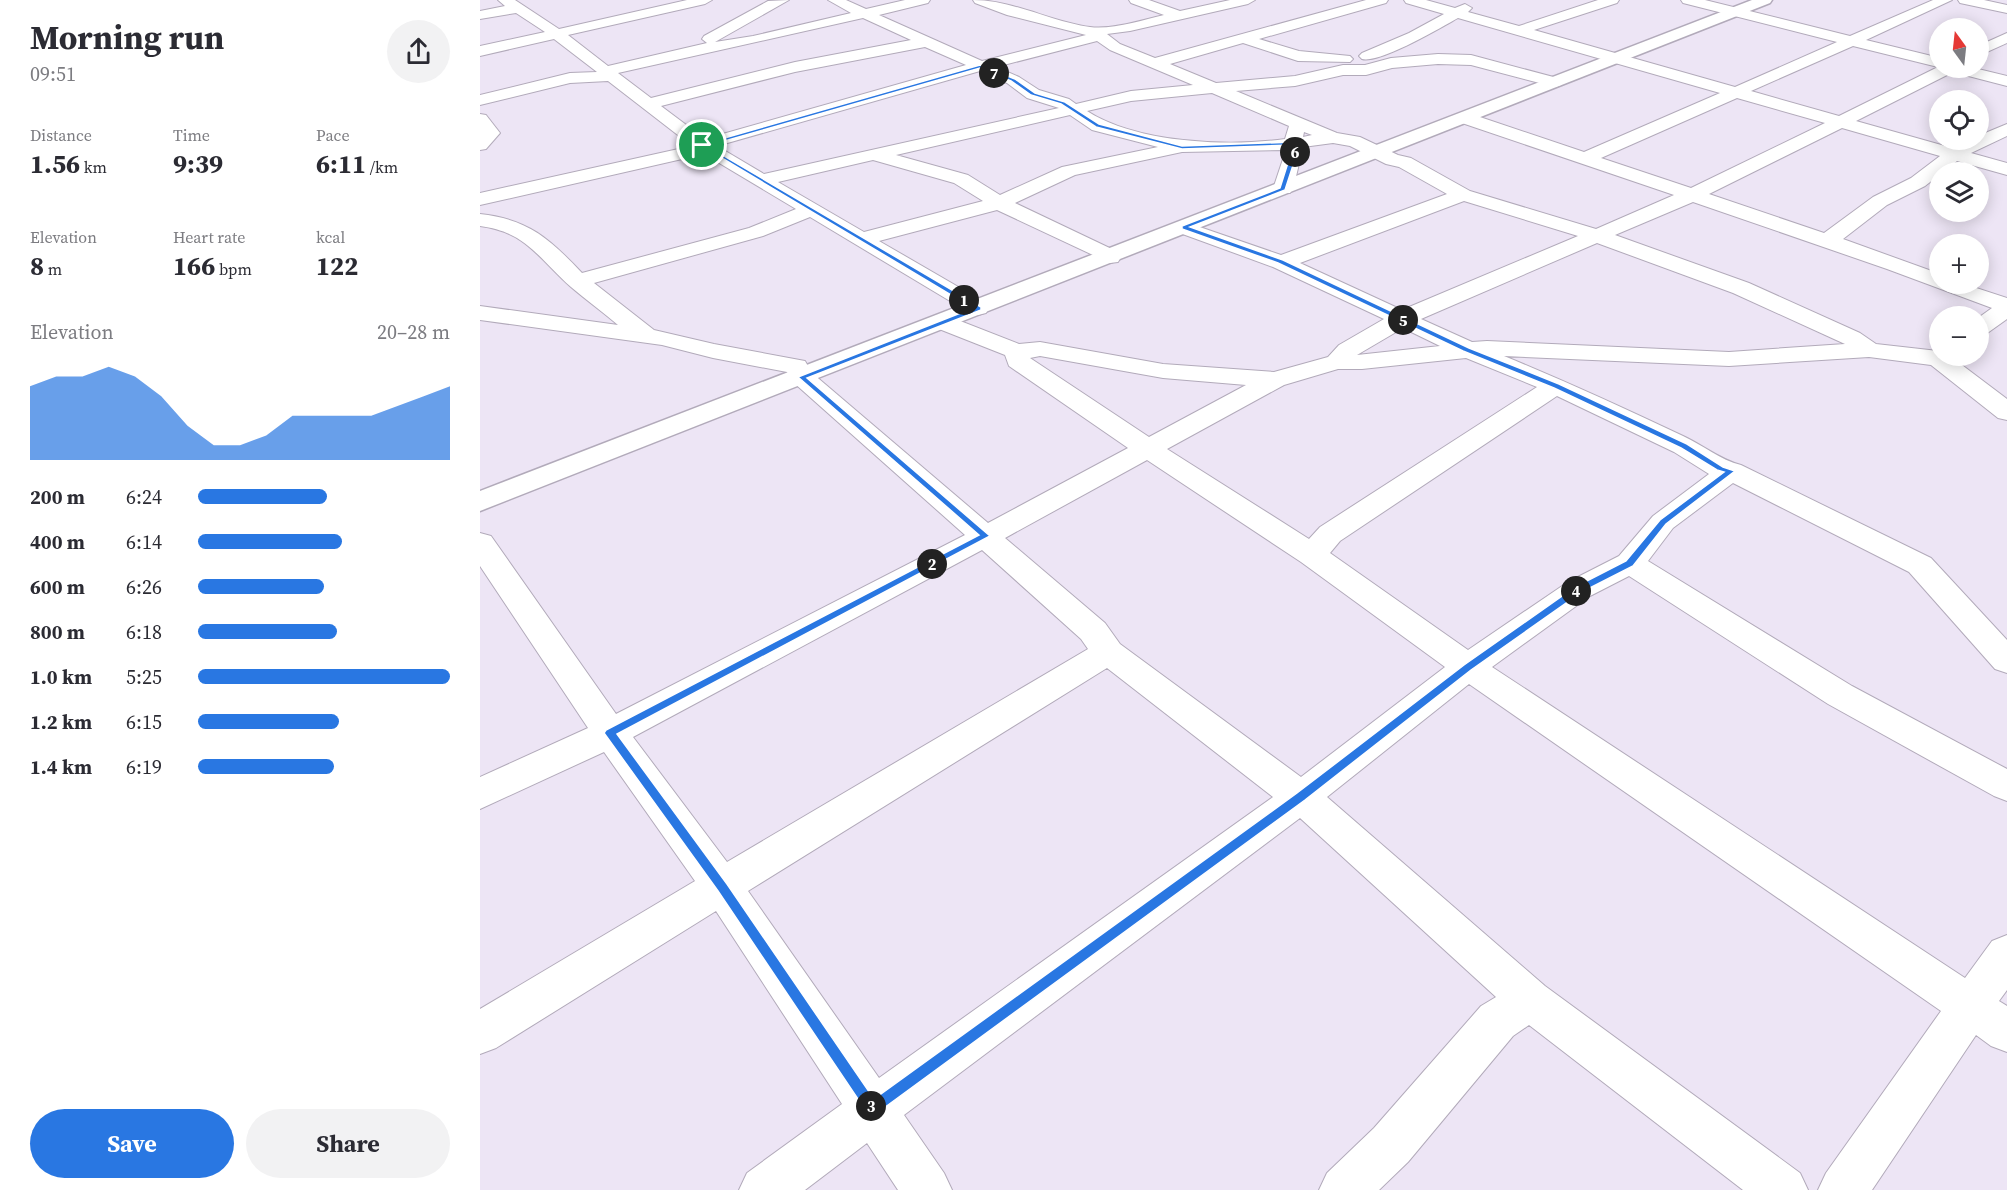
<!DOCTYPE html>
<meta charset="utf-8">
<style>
body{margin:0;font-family:"Source Serif 4",serif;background:#f2f2f3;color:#2b2b33;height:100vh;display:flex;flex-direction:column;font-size:22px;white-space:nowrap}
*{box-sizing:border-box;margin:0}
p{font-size:20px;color:#7c7c81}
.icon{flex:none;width:33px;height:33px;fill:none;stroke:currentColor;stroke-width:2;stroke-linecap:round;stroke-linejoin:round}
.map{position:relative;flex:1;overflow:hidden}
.panel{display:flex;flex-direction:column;background:#fff;width:480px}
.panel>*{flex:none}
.needle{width:39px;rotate:345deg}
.fabs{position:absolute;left:1449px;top:18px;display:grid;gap:12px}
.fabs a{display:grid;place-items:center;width:60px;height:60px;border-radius:50%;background:#fff;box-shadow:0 3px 15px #0003;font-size:30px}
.pin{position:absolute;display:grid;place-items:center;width:51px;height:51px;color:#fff;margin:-26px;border:3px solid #fff;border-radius:50%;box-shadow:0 2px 6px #0007}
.km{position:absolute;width:30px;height:30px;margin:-15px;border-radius:50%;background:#222;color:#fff;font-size:16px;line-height:30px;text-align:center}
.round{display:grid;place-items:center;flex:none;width:63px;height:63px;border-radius:32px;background:#f2f2f3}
.head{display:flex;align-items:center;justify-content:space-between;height:102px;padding:0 30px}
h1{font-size:33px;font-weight:700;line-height:45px}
.figures{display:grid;grid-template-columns:repeat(3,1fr);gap:9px;height:102px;padding:6px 30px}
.figures div{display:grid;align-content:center}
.figures b{font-size:26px;font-weight:700}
.figures small{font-size:16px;font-weight:400}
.figures p{font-size:16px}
.chart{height:168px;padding:12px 30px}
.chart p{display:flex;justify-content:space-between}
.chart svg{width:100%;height:108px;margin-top:6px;fill:#2977e2;opacity:.7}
.primary-button{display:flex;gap:12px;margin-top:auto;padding:12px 30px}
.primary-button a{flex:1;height:69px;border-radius:36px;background:#2977e2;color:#fff;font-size:24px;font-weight:700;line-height:69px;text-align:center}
.primary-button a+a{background:#f2f2f3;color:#2b2b33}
ul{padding:0 30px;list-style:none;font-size:20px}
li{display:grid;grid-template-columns:96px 72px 1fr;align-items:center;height:45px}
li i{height:15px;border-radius:8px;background:#2977e2}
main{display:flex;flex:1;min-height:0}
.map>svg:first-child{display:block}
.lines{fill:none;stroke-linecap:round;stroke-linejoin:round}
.street-casing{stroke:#b2aaba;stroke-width:2}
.secondary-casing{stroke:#b2aaba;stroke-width:3}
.street{fill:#fff;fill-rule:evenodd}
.secondary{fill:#fff;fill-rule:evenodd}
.route{fill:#2977e2;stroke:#fff;stroke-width:1.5;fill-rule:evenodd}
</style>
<main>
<section class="panel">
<div class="head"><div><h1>Morning run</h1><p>09:51</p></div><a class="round"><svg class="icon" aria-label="share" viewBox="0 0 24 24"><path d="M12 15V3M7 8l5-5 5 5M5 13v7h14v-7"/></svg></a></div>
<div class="figures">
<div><p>Distance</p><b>1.56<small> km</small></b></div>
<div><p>Time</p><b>9:39</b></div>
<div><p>Pace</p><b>6:11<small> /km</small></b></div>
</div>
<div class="figures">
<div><p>Elevation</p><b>8<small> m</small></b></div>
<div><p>Heart rate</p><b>166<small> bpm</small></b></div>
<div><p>kcal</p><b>122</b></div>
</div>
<div class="chart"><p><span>Elevation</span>20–28 m</p>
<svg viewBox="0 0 160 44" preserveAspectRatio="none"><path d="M0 44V14L10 10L20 10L30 6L40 10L50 18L60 30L70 38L80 38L90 34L100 26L110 26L120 26L130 26L140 22L150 18L160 14V44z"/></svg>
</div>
<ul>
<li><b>200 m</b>6:24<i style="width:51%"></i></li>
<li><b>400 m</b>6:14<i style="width:57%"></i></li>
<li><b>600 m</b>6:26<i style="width:50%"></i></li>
<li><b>800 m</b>6:18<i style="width:55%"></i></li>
<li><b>1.0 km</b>5:25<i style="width:100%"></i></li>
<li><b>1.2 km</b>6:15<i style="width:56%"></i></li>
<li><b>1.4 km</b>6:19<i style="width:54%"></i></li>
</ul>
<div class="primary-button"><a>Save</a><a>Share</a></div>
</section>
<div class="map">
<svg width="1527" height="1190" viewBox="0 0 1527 1190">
<rect width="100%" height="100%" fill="#ede5f5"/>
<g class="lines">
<defs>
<g id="street">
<path d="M18,0H35L79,29L207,0H232L225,4L88,35L128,66L227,43L222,39L224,36L288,1L309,0L235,42L273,36L371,13L348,0H366L386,9L425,0H450L448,3L399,15L502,61L606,35L527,15L495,3L493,0C533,0 571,22 610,27C631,30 663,20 684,15L651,3L649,0H669L700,11L750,0H775L768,4L650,31L627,34L640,44L675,58L886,0H908L906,3L779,39L819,51L870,56L873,59L870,62L818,61L763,43L690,64L736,83L815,76L863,65H885L911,58L958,54L991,55L1081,79L1083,82L1081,85L1075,87L991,65L958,64L912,68L886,75H863L815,86L756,91L857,133L880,137L918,155L931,158L990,191L1116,229L1194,195L979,122L976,118L979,114H991L1104,152L1240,93L978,18C960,28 899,64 882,59L879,56L882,53L929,33L964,14L926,3L924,0H946L975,8L985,4L992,8L988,12L1039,26L1118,0H1139L1137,3L1054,30L1255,87L1357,42L1203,3L1201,0H1225L1370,36L1453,0H1472L1386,40L1460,58V68H1494L1527,76V86L1473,72L1376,121L1472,148L1490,140H1498V136L1527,124V136L1491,153L1527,163V175L1477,161L1445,186L1407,205L1363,239L1460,274V284H1484L1527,298V319L1506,334L1498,336V318L1512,308L1407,269L1213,202L1135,235L1269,283L1380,333L1396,344L1458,351L1460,356H1470L1527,399V420L1518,418L1451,365L1389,357L1249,366L1024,356C1085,381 1144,408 1203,436C1223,445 1240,460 1261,465L1451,558L1527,640V673L1515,669L1429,572L1253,483L1193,528L1168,561L1372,686L1527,769V801L1514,796L1348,704L1149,576L1110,596L1012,667L1485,978L1512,941L1527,935V990L1519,1001L1527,1006V1052L1511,1046L1496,1035L1392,1190H1338L1346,1173L1461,1011L989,684L847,797L1065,986L1320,1173L1328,1190H1263L1049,1025L1033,1036L928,1162L899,1190H839L847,1173L894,1128L1001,1006L1016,997L820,818L424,1115L464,1173L472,1190H418L387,1143L325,1190H259L267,1173L362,1104L236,911L16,1048L0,1054V1009L215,881L124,752L0,809V777L108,728L0,566V533L11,536L136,714L485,535L313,382L307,372L233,358L182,345L0,320V306L138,325C123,312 106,300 91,287C59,259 47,232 0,226V214C48,219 70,239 102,273L269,228L316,209L224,154L0,205V193L212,146L128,81L90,83L0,105V95L90,73L117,72L74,39L0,56V46L65,32L36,13L0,19V11L25,6ZM383,18L431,40L315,62L171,98L138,73ZM617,41L630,50L713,85L651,91L596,104L589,99L559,90L539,77L516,67ZM1373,46L1458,67L1359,116L1271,91ZM445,47L486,65L225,139L181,106L315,72ZM500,71L527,83L547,98L579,108L284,174L237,146ZM732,93L809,126L805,139C747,147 657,143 607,111L651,101ZM1257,98L1345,123L1211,188L1121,158ZM590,115L612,130L678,147L582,167L520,195L488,175L416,155ZM1362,128L1460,156L1431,178L1393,197L1344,233L1229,194ZM824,132L832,135L823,137ZM853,143L870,146L906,164L919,167L967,194L801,255L711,224L704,222L697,224L694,228L697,232L793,267L904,319L859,345L848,357L794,372L683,364L560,342L539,344L470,317L462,315L454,317L450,322L454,327L525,355L529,366L648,448L508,523L332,373L325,361L234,344L174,330L114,283L283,236L330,217L490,313L498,315L506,313L509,308L506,303L399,241L517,210L630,263L638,262L641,257L638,252L535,203L595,175L702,152L806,150L793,189L796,193H810L813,189L823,147ZM393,160L474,183L503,201L384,232L298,182ZM984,201L1098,236L922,310L820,263ZM1117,243L1253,293L1365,344L1249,352L1007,341L992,342L941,319ZM923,328L960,346L877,355ZM560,356L683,378L766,385L669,437L550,358ZM986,358L1057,387L840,527L829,539L687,449L804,385L858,369H882ZM1077,396L1194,452L1229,474L1173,516L1139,556L1088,582L988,650L850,553L860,541ZM667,460L821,562L965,667L821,777L640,644L625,623L525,538ZM502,550L601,639L608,649L247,862L153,737ZM627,668L793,797L399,1078L268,891Z"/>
<polygon points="1478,0 1504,0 1527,5 1527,13 1480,3"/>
<polygon points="1527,33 1527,43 1498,56 1498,46"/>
<polygon points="0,114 6,115 20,133 6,149 0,150"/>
</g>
<polygon id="secondary" points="1272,0 1292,0 1290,3 0,511 0,491"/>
</defs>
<use href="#street" class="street-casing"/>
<use href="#secondary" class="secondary-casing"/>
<use href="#street" class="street"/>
<use href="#secondary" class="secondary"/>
</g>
<path class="route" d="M500,65L535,79L555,93L585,102L619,124L702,146L815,142L818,150L805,190L710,227L803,260L989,348L1079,384L1207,444L1243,467L1255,471L1186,524L1153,566L1102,592L991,670L825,800L393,1116L388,1114L238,891L124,733L126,730L499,535L318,377L493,308L220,145ZM500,68L531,81L551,95L581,104L616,127L702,149L811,145L812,150L800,188L702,226V229L798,263L983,351L1074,388L1201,448L1237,470L1244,472L1180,520L1146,561L1095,587L984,665L817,793L394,1099L247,884L137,734L510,536L327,378L501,310V307L227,146Z"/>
</svg>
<div class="fabs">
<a><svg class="needle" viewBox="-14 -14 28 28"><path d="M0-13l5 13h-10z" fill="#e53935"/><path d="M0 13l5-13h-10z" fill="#7c7c81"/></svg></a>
<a><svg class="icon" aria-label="locate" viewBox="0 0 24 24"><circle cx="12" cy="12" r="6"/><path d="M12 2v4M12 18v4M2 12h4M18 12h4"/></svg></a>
<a><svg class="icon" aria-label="layers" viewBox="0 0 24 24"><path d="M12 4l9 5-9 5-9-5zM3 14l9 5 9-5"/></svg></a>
<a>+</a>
<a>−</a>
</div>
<div class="pin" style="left:222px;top:145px;background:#1e9e55"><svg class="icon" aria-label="arrive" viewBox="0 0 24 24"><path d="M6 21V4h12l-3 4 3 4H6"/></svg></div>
<b class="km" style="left:484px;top:300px">1</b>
<b class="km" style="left:452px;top:564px">2</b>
<b class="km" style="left:391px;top:1106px">3</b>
<b class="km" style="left:1096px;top:591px">4</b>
<b class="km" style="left:923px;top:320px">5</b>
<b class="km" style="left:815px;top:152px">6</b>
<b class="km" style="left:514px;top:73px">7</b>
</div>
</main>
